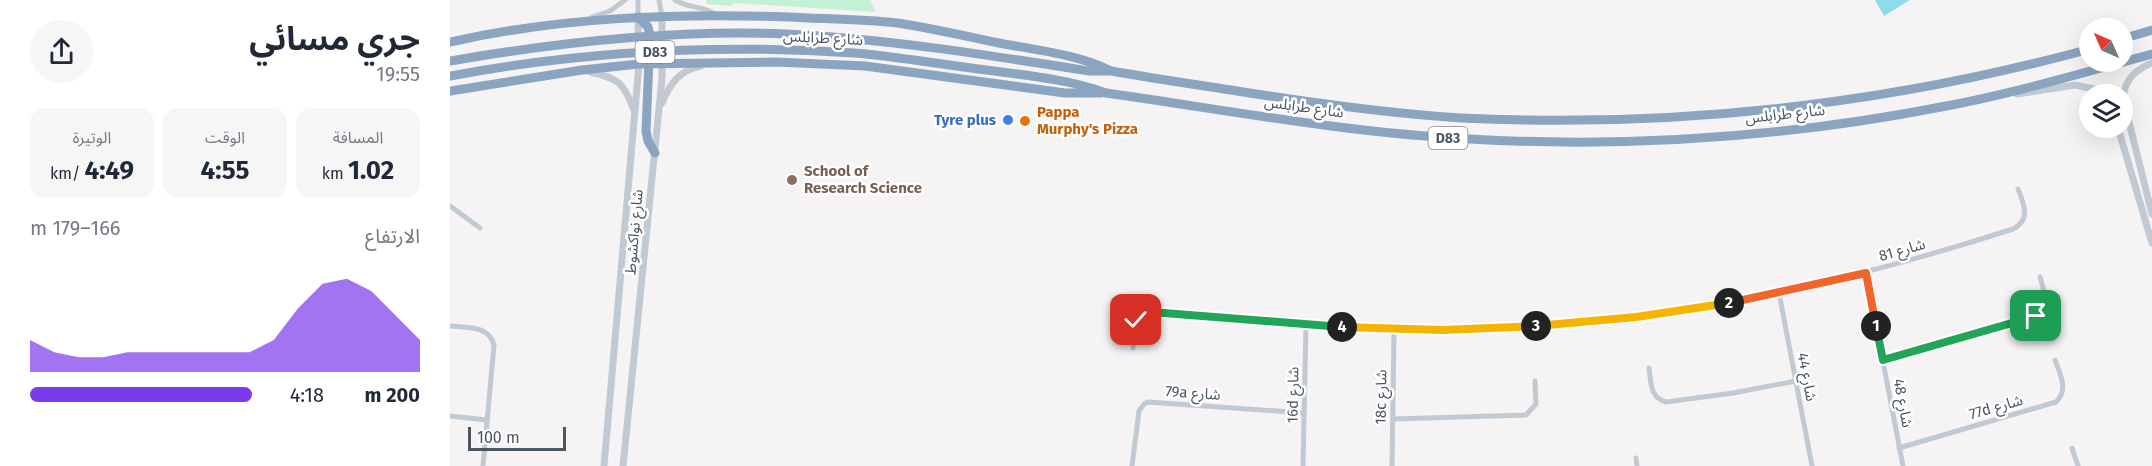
<!DOCTYPE html>
<html lang="ar">
<meta charset="utf-8">
<style>
body{margin:0;font-family:"Fira Sans","Noto Sans Arabic",sans-serif;background:#f6f6f7;color:#1f2937;direction:rtl;height:100vh;display:flex;flex-direction:column;font-size:22px;white-space:nowrap}
*{box-sizing:border-box;margin:0}
p{font-size:20px;color:#747a83}
.icon{flex:none;width:33px;height:33px;fill:none;stroke:currentColor;stroke-width:2;stroke-linecap:round;stroke-linejoin:round}
.map{position:relative;flex:1;overflow:hidden;direction:ltr}
.side{display:flex;flex-direction:column;background:#fff;width:450px}
.side>*{flex:none}
.needle{width:39px;rotate:315deg}
.tools{position:absolute;left:1629px;top:18px;display:grid;gap:12px}
.tools a{display:grid;place-items:center;width:54px;height:54px;border-radius:50%;background:#fff;box-shadow:0 6px 24px #0002;font-size:30px}
.scale{position:absolute;left:18px;bottom:15px;width:98px;box-sizing:border-box;padding-left:6px;border:3px solid #4a5661;border-top:0;font-size:16px;line-height:21px;white-space:nowrap;color:#4a5661;-webkit-text-stroke:4px #fff;paint-order:stroke}
.pin{position:absolute;display:grid;place-items:center;width:51px;height:51px;color:#fff;margin:-26px;border-radius:12px;box-shadow:0 3px 9px #0006}
.km{position:absolute;width:30px;height:30px;margin:-15px;border-radius:50%;background:#222;color:#fff;font-size:16px;line-height:30px;text-align:center}
.round{display:grid;place-items:center;flex:none;width:63px;height:63px;border-radius:32px;background:#f6f6f7}
.overview{display:flex;align-items:center;justify-content:space-between;height:102px;padding:0 30px}
h1{font-size:33px;font-weight:700;line-height:45px}
.metrics{display:grid;grid-template-columns:repeat(3,1fr);gap:9px;height:102px;padding:6px 30px}
.metrics div{display:grid;align-content:center;border-radius:15px;background:#f6f6f7;text-align:center}
.metrics b{font-size:26px;font-weight:700}
.metrics small{font-size:16px;font-weight:400}
.metrics p{font-size:16px}
.chart{height:168px;padding:12px 30px}
.chart p{display:flex;justify-content:space-between}
.chart svg{width:100%;height:108px;margin-top:6px;fill:#7c3aed;opacity:.7}
ul{padding:0 30px;list-style:none;font-size:20px}
li{display:grid;grid-template-columns:96px 72px 1fr;align-items:center;height:45px}
li i{height:15px;border-radius:8px;background:#7c3aed}
main{display:flex;flex:1;min-height:0}
.map>svg:first-child{display:block}
.green{fill:#c3f1d5}
.water{fill:#90daee}
.lines{fill:none;stroke-linecap:round;stroke-linejoin:round}
.minor{stroke:#c1cad2;stroke-width:5}
.tertiary{stroke:#c1cad2;stroke-width:7}
.motorway{stroke:#8ba5c1;stroke-width:9}
.split-1-casing{stroke:#fff;stroke-width:12}
.split-2-casing{stroke:#fff;stroke-width:12}
.split-3-casing{stroke:#fff;stroke-width:12}
.split-4-casing{stroke:#fff;stroke-width:12}
.split-5-casing{stroke:#fff;stroke-width:12}
.split-1{stroke:#22a559;stroke-width:8}
.split-2{stroke:#f0652b;stroke-width:8}
.split-3{stroke:#f5b400;stroke-width:8}
.split-4{stroke:#f5b400;stroke-width:8}
.split-5{stroke:#22a559;stroke-width:8}
.shop-dot{fill:#3f7fe0;stroke:#fff;stroke-width:2}
.food-dot{fill:#e8710a;stroke:#fff;stroke-width:2}
.education-dot{fill:#8d6e63;stroke:#fff;stroke-width:2}
.labels{text-anchor:middle;dominant-baseline:central;stroke-width:5;stroke-linejoin:round;paint-order:stroke}
.shield{fill:#fff;stroke:#808990;stroke-width:1.5}
.shield-label{font-size:14px;font-weight:bold;fill:#4a5661}
.street-label{font-size:15px;fill:#4a5661;stroke:#fff}
.food-label{font-size:15px;font-weight:bold;fill:#c56008;stroke:#fff;text-anchor:start}
.shop-label{font-size:15px;font-weight:bold;fill:#366cbe;stroke:#fff;text-anchor:end}
.education-label{font-size:15px;font-weight:bold;fill:#785e54;stroke:#fff;text-anchor:start}
</style>
<main>
<div class="map">
<svg width="1702" height="466" viewBox="0 0 1702 466">
<rect width="100%" height="100%" fill="#f5f3f3"/>
<polygon class="green" points="256,0 420,0 426,12 283,3 282,6 257,4"/>
<polygon class="water" points="1425,0 1460,0 1434,16"/>
<g class="lines">
<g class="minor">
<polyline points="188,0 188,17"/>
<polyline points="209,0 212,16"/>
<path d="M225,0C238,8 252,6 265,14"/>
<polyline points="142,17 160,11 175,0"/>
<polyline points="0,206 30,228"/>
<polyline points="1416,273 1453,466"/>
<polyline points="1329,293 1362,466"/>
<path d="M0,326C17,328 39,325 44,345L33,466"/>
<path d="M683,348C684,333 682,314 701,312C799,319 897,331 995,330C1195,327 1374,290 1563,229C1581,220 1574,204 1568,189"/>
<polyline points="1433,361 1590,314 1597,302 1590,277"/>
<path d="M1199,368C1201,382 1200,398 1216,402L1283,393L1346,381"/>
<polyline points="0,416 37,420"/>
<polyline points="943,419 1076,415 1086,404 1085,381"/>
<path d="M1449,448L1606,402C1619,390 1610,374 1605,360"/>
<polyline points="1622,448 1628,466"/>
<polyline points="1186,458 1187,466"/>
<polyline points="682,466 689,411 694,404 698,402 854,413"/>
<polyline points="853,466 856,324"/>
<polyline points="942,466 944,329"/>
</g>
<g class="tertiary">
<path d="M1702,63C1685,70 1675,79 1673,98L1702,214"/>
<path d="M140,72C168,78 174,83 184,110"/>
<polyline points="1567,94 1625,85 1644,89 1653,94"/>
<path d="M212,103C220,84 229,70 251,66"/>
<polyline points="1668,128 1702,243"/>
<polyline points="154,466 189,64 188,17"/>
<polyline points="173,466 212,79 212,16"/>
</g>
<g class="motorway">
<polyline points="188,17 198,27 200,36 196,131 198,141 205,153"/>
<polyline points="1672,39 1702,30"/>
<path d="M0,42C112,17 224,13 338,17C374,19 411,19 447,23C481,28 515,36 549,43C585,50 626,54 659,70"/>
<path d="M0,61C110,42 224,29 336,34C438,39 538,55 639,71H661C712,80 763,87 813,95C879,105 944,114 1011,118C1222,128 1435,105 1640,49"/>
<path d="M0,76C133,51 269,44 404,53C443,56 482,63 521,68C563,74 617,78 656,93C777,110 897,133 1020,139C1176,148 1337,137 1491,107C1562,94 1632,73 1702,54"/>
<polyline points="0,91 132,70 189,64 326,62 415,66 615,93 651,93"/>
</g>
</g>
<g class="lines">
<defs>
<polyline id="split-1" points="1426,326 1433,360 1586,316"/>
<polyline id="split-2" points="1279,303 1416,273 1426,326"/>
<polyline id="split-3" points="1086,326 1186,317 1279,303"/>
<polyline id="split-4" points="892,327 993,330 1086,326"/>
<polyline id="split-5" points="686,320 692,314 701,312 892,327"/>
</defs>
<use href="#split-1" class="split-1-casing"/>
<use href="#split-2" class="split-2-casing"/>
<use href="#split-3" class="split-3-casing"/>
<use href="#split-4" class="split-4-casing"/>
<use href="#split-5" class="split-5-casing"/>
<use href="#split-1" class="split-1"/>
<use href="#split-2" class="split-2"/>
<use href="#split-3" class="split-3"/>
<use href="#split-4" class="split-4"/>
<use href="#split-5" class="split-5"/>
</g>
<circle class="shop-dot" cx="558" cy="120" r="6"/>
<circle class="food-dot" cx="575" cy="121" r="6"/>
<circle class="education-dot" cx="342" cy="180" r="6"/>
<g class="labels">
<g class="shield">
<rect x="185.5" y="41" width="39" height="22" rx="4.5"/>
<rect x="978.5" y="127" width="39" height="22" rx="4.5"/>
</g>
<g class="shield-label">
<text x="205" y="52">D83</text>
<text x="998" y="138">D83</text>
</g>
<g class="street-label">
<text transform="translate(373 38) rotate(3)">شارع طرابلس</text>
<text transform="translate(854 107) rotate(8)">شارع طرابلس</text>
<text transform="translate(1335 114) rotate(-6)">شارع طرابلس</text>
<text transform="translate(184 232) rotate(-85)">شارع نواكشوط</text>
<text transform="translate(1452 250) rotate(-16)">شارع 81</text>
<text transform="translate(1357 377) rotate(79)">شارع 44</text>
<text transform="translate(743 393) rotate(4)">79a شارع</text>
<text transform="translate(843 395) rotate(-89)">16d شارع</text>
<text transform="translate(931 397) rotate(-89)">18c شارع</text>
<text transform="translate(1453 403) rotate(79)">شارع 48</text>
<text transform="translate(1546 407) rotate(-16)">77d شارع</text>
</g>
<g class="food-label">
<text x="587" y="112">Pappa<tspan x="587" dy="17">Murphy's Pizza</tspan></text>
</g>
<g class="shop-label">
<text x="546" y="120">Tyre plus</text>
</g>
<g class="education-label">
<text x="354" y="171">School of<tspan x="354" dy="17">Research Science</tspan></text>
</g>
</g>
</svg>
<div class="tools">
<a><svg class="needle" viewBox="-14 -14 28 28"><path d="M0-13l5 13h-10z" fill="#e53935"/><path d="M0 13l5-13h-10z" fill="#747a83"/></svg></a>
<a><svg class="icon" aria-label="layers" viewBox="0 0 24 24"><path d="M12 4l9 5-9 5-9-5zM3 14l9 5 9-5"/></svg></a>
</div>
<div class="scale">100 m</div>
<div class="pin" style="left:1586px;top:316px;background:#1e9e55"><svg class="icon" aria-label="arrive" viewBox="0 0 24 24"><path d="M6 21V4h12l-3 4 3 4H6"/></svg></div>
<div class="pin" style="left:686px;top:320px;background:#d93025"><svg class="icon" aria-label="check" viewBox="0 0 24 24"><path d="M5 12l5 5 9-10"/></svg></div>
<b class="km" style="left:1426px;top:326px">1</b>
<b class="km" style="left:1279px;top:303px">2</b>
<b class="km" style="left:1086px;top:326px">3</b>
<b class="km" style="left:892px;top:327px">4</b>
</div>
<section class="side">
<div class="overview"><div><h1>جري مسائي</h1><p>19:55</p></div><a class="round"><svg class="icon" aria-label="share" viewBox="0 0 24 24"><path d="M12 15V3M7 8l5-5 5 5M5 13v7h14v-7"/></svg></a></div>
<div class="metrics">
<div><p>المسافة</p><b>1.02<small> km</small></b></div>
<div><p>الوقت</p><b>4:55</b></div>
<div><p>الوتيرة</p><b>4:49<small> /km</small></b></div>
</div>
<div class="chart"><p><span>الارتفاع</span>166–179 m</p>
<svg viewBox="0 0 160 44" preserveAspectRatio="none"><path d="M0 44V31L10 36L20 38L30 38L40 36L50 36L60 36L70 36L80 36L90 36L100 31L110 18L120 8L130 6L140 11L150 21L160 31V44z"/></svg>
</div>
<ul>
<li><b>200 m</b>4:18<i style="width:100%"></i></li>
</ul>
</section>
</main>
